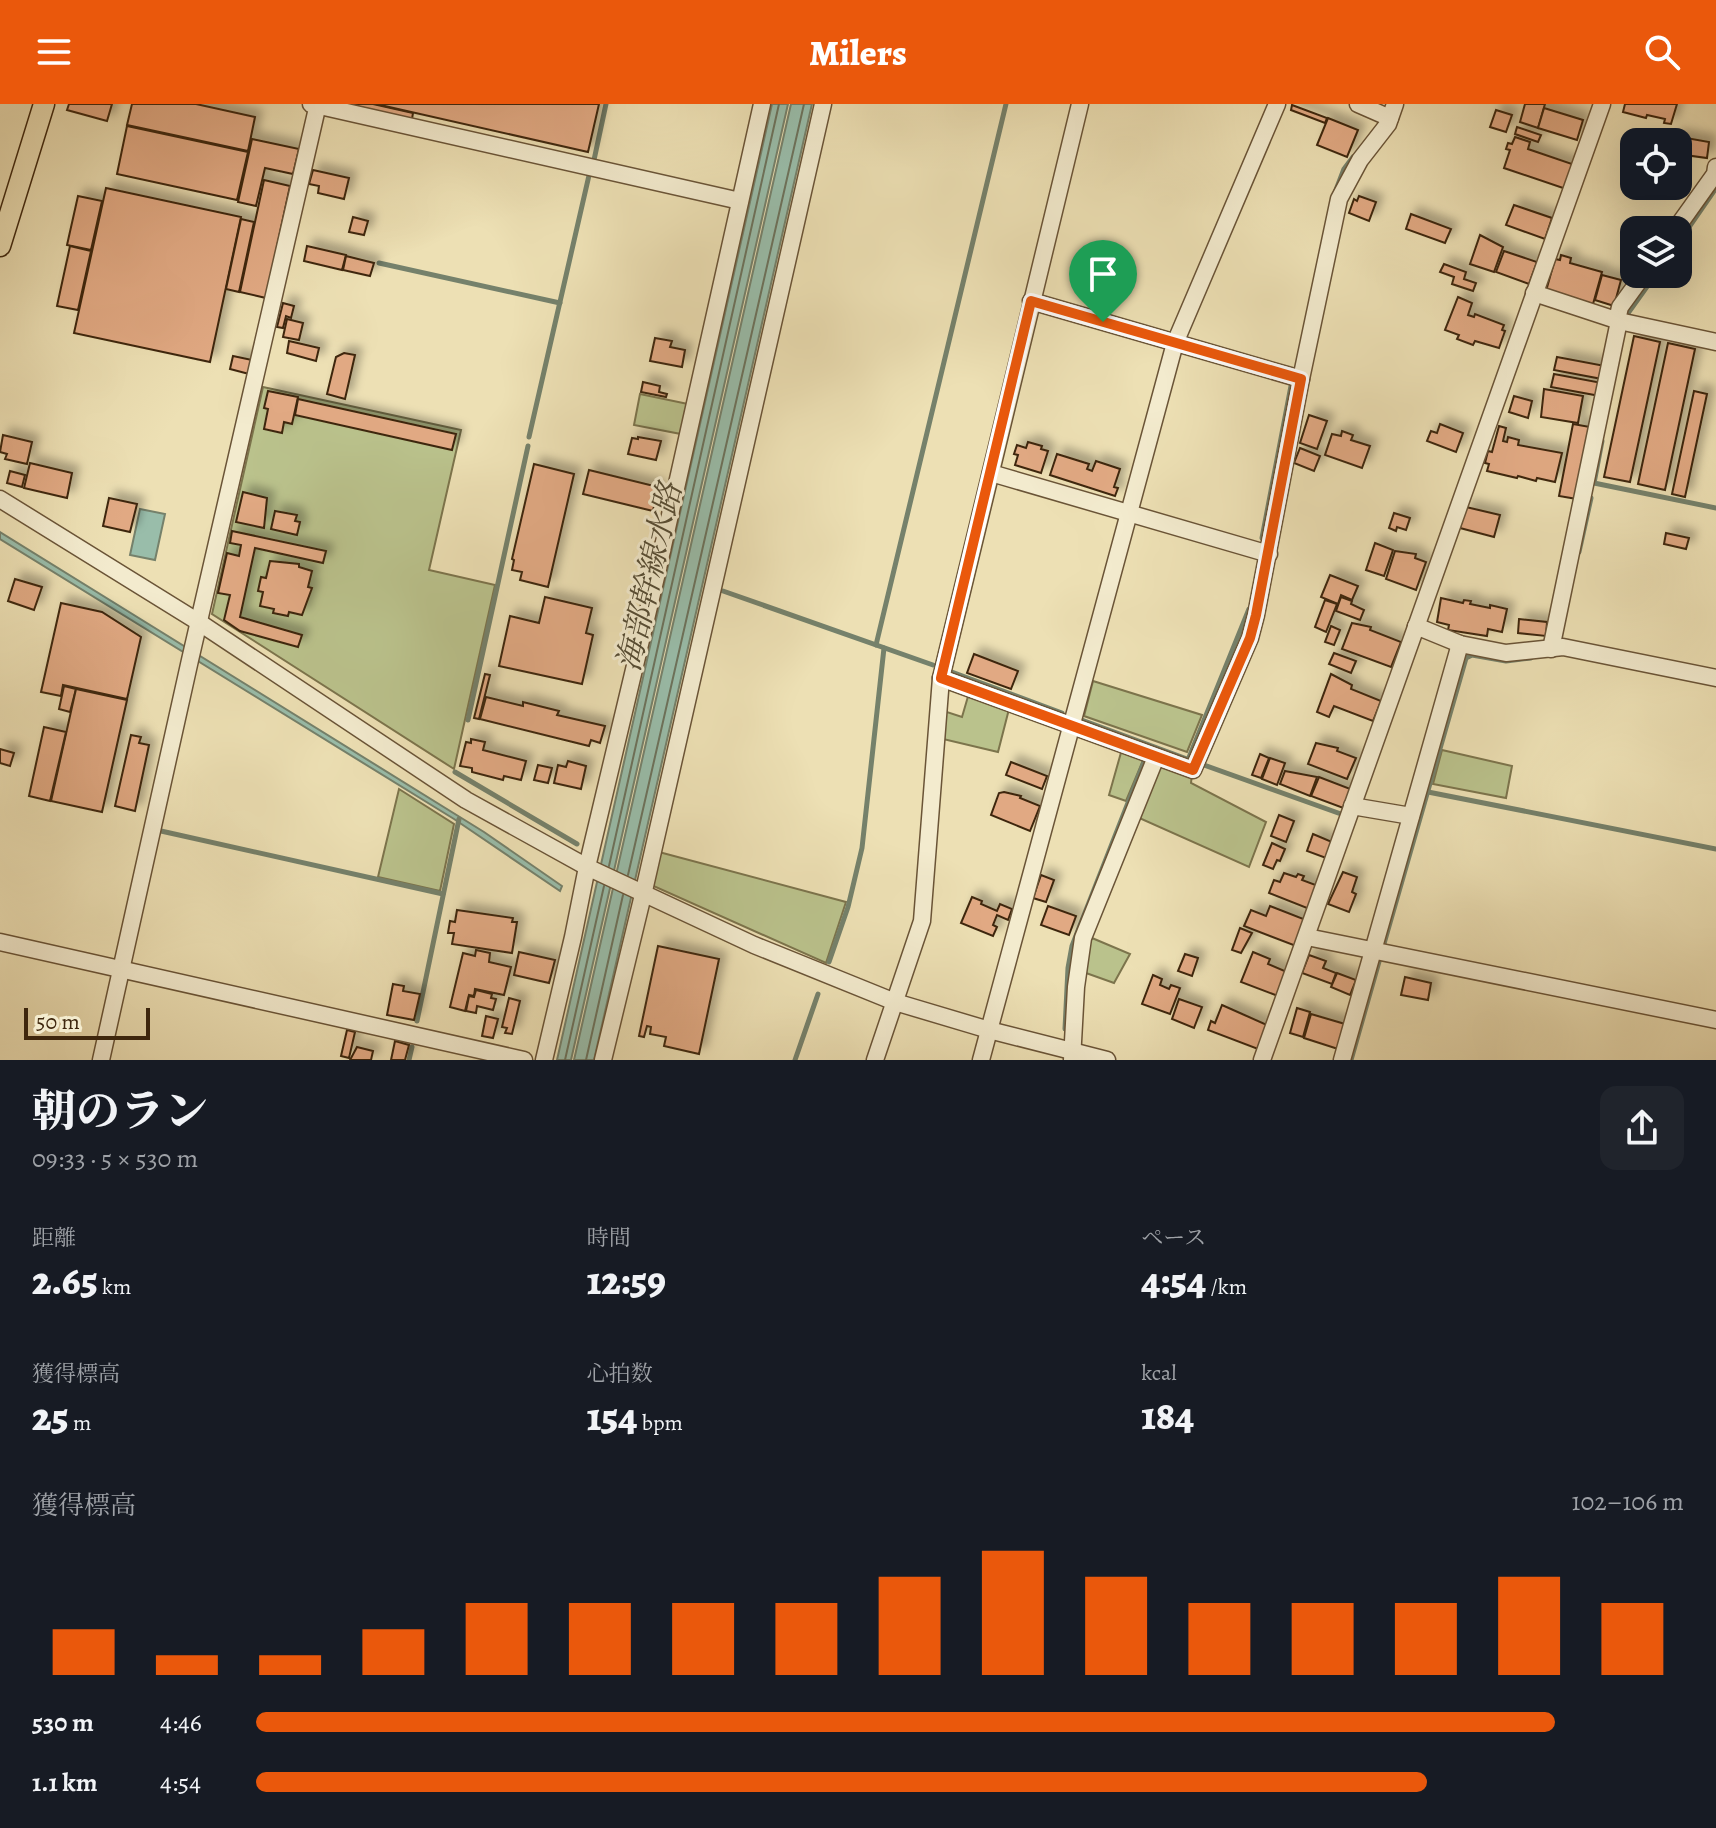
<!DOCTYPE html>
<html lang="ja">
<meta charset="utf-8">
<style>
body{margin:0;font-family:Alegreya,"Noto Serif JP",serif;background:#20242c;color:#f1f3f6;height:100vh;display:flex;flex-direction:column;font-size:30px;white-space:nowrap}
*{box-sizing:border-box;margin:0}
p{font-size:26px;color:#9ea1a6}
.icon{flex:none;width:44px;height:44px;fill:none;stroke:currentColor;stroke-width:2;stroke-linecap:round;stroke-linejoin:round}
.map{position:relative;height:956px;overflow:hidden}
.side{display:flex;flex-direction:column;background:#171b24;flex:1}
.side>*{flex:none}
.fabs{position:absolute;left:1620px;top:24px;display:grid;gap:16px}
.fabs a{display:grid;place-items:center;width:72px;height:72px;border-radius:16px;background:#171b24;box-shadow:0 8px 32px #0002;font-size:40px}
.scale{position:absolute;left:24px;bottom:20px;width:126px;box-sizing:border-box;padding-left:8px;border:4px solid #3e260d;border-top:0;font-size:22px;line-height:28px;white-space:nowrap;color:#3e260d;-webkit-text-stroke:6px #f3ebce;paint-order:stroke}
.pin{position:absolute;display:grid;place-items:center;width:68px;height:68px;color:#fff;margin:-82px -34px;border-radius:50% 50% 50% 0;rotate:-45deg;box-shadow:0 0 8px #0007}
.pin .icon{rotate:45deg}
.round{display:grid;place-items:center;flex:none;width:84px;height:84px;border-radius:16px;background:#20242c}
.summary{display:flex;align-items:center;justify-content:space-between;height:136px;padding:0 32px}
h1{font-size:44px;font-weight:800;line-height:60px}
.metrics{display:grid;grid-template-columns:repeat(3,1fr);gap:12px;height:136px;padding:8px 32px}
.metrics div{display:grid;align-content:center}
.metrics b{font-size:40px;font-weight:800}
.metrics small{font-size:22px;font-weight:400}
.metrics p{font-size:22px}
.chart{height:224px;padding:16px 32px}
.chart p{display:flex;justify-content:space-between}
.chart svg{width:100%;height:144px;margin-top:8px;stroke:#ea580c;stroke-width:6}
ul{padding:0 32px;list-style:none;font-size:26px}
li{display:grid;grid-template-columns:128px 96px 1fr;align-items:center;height:60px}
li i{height:20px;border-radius:10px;background:#ea580c}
header{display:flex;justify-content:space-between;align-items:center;height:104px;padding:0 32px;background:#ea580c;color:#fff;font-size:36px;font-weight:800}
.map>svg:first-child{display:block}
.green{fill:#bac28c;stroke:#7c744c;stroke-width:2}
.water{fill:#99bdaa;stroke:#75816b;stroke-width:2}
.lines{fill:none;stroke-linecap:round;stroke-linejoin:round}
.shore{stroke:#6c725c;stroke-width:2}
.stream{stroke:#75816b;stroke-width:5}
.building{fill:#e1a983;stroke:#3e260d;stroke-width:2;filter:url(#shadow)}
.minor-casing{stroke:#6a5437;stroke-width:19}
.major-casing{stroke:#3e260d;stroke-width:23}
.minor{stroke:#f3ebce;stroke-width:16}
.major{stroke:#ede0b4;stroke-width:20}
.route-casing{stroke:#fff;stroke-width:16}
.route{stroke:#ea580c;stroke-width:10}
.labels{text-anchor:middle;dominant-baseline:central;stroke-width:6;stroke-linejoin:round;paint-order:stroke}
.water-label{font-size:32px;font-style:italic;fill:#554c34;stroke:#f3ebce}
</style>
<header><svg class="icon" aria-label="menu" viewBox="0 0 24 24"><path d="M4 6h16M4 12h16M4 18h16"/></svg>Milers<svg class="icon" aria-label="search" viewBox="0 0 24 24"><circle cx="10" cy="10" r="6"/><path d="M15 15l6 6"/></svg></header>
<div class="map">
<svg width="1716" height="956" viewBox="0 0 1716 956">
<defs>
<filter id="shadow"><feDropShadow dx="7" dy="-7" stdDeviation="4" flood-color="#0004"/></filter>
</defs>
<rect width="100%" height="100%" fill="#ede0b4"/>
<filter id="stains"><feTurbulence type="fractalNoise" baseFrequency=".0025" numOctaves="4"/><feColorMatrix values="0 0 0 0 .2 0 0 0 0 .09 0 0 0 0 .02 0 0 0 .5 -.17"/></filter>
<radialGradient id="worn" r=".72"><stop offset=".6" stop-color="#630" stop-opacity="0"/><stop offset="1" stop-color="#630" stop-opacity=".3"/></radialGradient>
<g class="green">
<polygon points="263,283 461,326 429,466 495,481 454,665 212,510"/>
<polygon points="640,290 688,300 681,330 634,321"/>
<polygon points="1093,577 1202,611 1187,648 1084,612"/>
<polygon points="969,589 1009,605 998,648 943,635 944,607 962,613"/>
<polygon points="1122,645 1144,654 1126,697 1109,691"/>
<polygon points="1442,646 1512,662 1506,694 1433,680"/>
<polygon points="1158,661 1192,670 1191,679 1266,718 1249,763 1137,713"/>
<polygon points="399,685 454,720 440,787 378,773"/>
<polygon points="659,748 846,798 826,859 649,780"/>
<polygon points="1092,834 1130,850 1114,879 1086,869 1087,846"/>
</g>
<g class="water">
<polygon points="772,0 788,0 571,956 557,956"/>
<polygon points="791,0 812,0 594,956 574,956"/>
<polygon points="140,405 165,410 155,456 130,451"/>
<polygon points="0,428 484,728 562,782 560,787 454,715 0,435"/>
</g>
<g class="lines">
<g class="shore">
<polyline points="609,762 779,0"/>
<polyline points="628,771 804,0"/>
<polyline points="565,956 604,782"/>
<polyline points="586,956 623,791"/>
</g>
<g class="stream">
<polyline points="594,56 606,0"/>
<polyline points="1336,86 1344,65 1353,53"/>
<polyline points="1678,139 1716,84"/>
<polyline points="379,159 560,199"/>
<polyline points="1626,212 1656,170"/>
<polyline points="529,333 590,67"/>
<polyline points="1602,337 1594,379 1716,404"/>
<polyline points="1262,434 1291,282"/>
<polyline points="1579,448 1591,394"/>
<polyline points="723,487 933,561"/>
<polyline points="876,541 1006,0"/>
<polyline points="949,567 1062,609"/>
<polyline points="1079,615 1187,655"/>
<polyline points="468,616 528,342"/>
<polyline points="1188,656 1249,505"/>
<polyline points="1201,660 1341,710"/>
<polyline points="455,668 577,740"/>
<polyline points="1428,688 1716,745"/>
<polyline points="161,727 443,790"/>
<polyline points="1383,843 1466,554 1472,551 1506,557 1531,554"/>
<polyline points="829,858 848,803 862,744 884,544"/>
<polyline points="417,917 459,715"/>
<polyline points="1065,925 1068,864 1072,842 1144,658"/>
<polyline points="409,956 412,943"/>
<polyline points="795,956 818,890"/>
<polyline points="1351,956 1380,854"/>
</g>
</g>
<g class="building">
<polygon points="69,0 112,0 107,17 67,6"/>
<polygon points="132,0 196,0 255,13 248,47 127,21"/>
<polygon points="347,0 373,0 413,9 412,15"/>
<polygon points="376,0 599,0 588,48"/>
<polygon points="1525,0 1545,0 1538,24 1520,18"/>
<polygon points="1625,0 1677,0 1671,20 1664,19 1665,15 1647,11 1646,14 1623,8"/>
<polygon points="1292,1 1327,14 1325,19 1291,6"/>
<polygon points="1544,4 1583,16 1577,36 1538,24"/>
<polygon points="1496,6 1512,11 1506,28 1490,23"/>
<polygon points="1328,14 1358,26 1347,53 1317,41"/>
<polygon points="127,22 248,48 237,96 117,70"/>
<polygon points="1517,23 1541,31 1538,38 1515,30"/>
<polygon points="1675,32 1709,38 1707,54 1678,50"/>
<polygon points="1515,33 1530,38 1528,45 1575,61 1566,85 1504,64 1510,46 1506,45 1508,39 1512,40"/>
<polygon points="252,35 299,45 293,70 265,64 256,102 238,98"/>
<polygon points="313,66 349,74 344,95 318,89 319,82 309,80"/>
<polygon points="264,76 290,82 266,194 240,188"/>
<polygon points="106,84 241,113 210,258 74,229"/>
<polygon points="78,92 102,97 91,146 67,141"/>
<polygon points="1359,92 1376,98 1369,117 1349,109 1354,95 1357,97"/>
<polygon points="1514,101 1552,114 1545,135 1506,121"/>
<polygon points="1411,110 1451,125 1445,139 1406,125"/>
<polygon points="353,113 368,117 364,131 349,128"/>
<polygon points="241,115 254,118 239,188 226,185"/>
<polygon points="1480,131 1503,143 1494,168 1470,160"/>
<polygon points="70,142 91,147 78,206 57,202"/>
<polygon points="307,142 346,151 342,166 304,157"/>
<polygon points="1504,147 1537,158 1529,180 1496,168"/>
<polygon points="1561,151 1571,154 1570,159 1602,168 1593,200 1546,187 1555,155 1560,156"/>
<polygon points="346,152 374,159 370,172 343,166"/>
<polygon points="1444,160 1466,168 1464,175 1476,179 1473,187 1452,180 1454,173 1440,168"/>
<polygon points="1602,171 1621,176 1614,202 1595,196"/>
<polygon points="1458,193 1472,199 1468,211 1474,213 1475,210 1504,221 1502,226 1505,227 1499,244 1475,237 1473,241 1457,235 1459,231 1445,226"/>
<polygon points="283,199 294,202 291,214 286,212 283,224 277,223"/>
<polygon points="287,215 303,219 299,236 283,233"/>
<polygon points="1634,232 1660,238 1630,378 1604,373"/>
<polygon points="655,234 672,237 670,243 685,246 682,263 650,257"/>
<polygon points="289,237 319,244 316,257 287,249"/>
<polygon points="1668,239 1695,245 1665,386 1638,380"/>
<polygon points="344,249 355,251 345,295 327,290 336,253"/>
<polygon points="233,252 252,256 249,270 230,265"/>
<polygon points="1557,253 1605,262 1602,275 1554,266"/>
<polygon points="1554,270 1602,279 1600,292 1551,283"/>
<polygon points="643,278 660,282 659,288 667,290 666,293 641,288"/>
<polygon points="1544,285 1583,292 1578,319 1541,313"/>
<polygon points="268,287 298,293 292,320 284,318 282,329 264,325 268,305 264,304"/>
<polygon points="1694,287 1707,290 1685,393 1672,390"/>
<polygon points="1514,292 1532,297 1528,314 1509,308"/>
<polygon points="298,295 456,330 452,346 295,311"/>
<polygon points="1309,311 1327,317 1317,345 1300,339"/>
<polygon points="1440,320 1463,329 1456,348 1427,337 1431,327 1437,329"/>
<polygon points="1573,320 1590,323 1577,395 1559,392"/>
<polygon points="1499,322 1506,324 1503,337 1507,338 1508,333 1519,336 1518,341 1562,349 1555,378 1537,374 1536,377 1518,372 1517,374 1487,367 1489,360 1485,359 1488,347 1492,348"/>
<polygon points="1342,327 1353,331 1351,336 1370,342 1362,364 1325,351 1332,330 1341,332"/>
<polygon points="3,331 32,338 27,360 5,355 7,350 0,348"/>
<polygon points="638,333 661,337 656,356 628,350 632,334 638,335"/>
<polygon points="1028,338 1042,342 1041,345 1048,347 1041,369 1015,361 1018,351 1014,350 1017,341 1026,344"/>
<polygon points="1300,344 1320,352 1314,367 1294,359"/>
<polygon points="1057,350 1089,360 1087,365 1092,367 1096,357 1120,365 1114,383 1118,384 1115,392 1050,371"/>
<polygon points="30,359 72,369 67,394 24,384"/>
<polygon points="534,360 574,370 548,483 520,476 522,468 512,466 514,456 512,455"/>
<polygon points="589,366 658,383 653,407 583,390"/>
<polygon points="10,367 25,371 22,383 7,379"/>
<polygon points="243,388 267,394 264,424 236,418"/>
<polygon points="109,394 137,400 130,428 103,422"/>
<polygon points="1466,403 1500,411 1494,433 1460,424"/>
<polygon points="275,407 297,411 295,417 300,418 297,431 271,425"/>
<polygon points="1394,409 1410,414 1406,426 1397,423 1396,427 1389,424"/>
<polygon points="232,427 326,447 323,459 255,444 240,513 302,531 298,543 240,527 224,516 230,491 218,489 227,449 239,452 241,441 230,439"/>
<polygon points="1666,429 1689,434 1686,445 1664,440"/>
<polygon points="1375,439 1393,446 1384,472 1366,466"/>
<polygon points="1395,447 1416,450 1415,454 1426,458 1416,486 1386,475"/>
<polygon points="270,457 299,460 299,463 312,467 308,483 312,484 302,511 289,508 288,512 273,509 274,505 260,502 263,488 258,487 261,473 266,474"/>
<polygon points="1330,471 1358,482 1352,496 1341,491 1338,500 1321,493"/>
<polygon points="15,475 42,483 34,506 8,497"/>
<polygon points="545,493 592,504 586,529 593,531 582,580 499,562 510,512 539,519"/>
<polygon points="1341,493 1352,497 1351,500 1364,506 1360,516 1336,507"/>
<polygon points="1441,494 1463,499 1464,496 1471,497 1470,500 1490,504 1490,501 1507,505 1502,528 1488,525 1487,532 1448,526 1449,521 1437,518"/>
<polygon points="1325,496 1337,500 1326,528 1315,523"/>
<polygon points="61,499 102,508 141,533 127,595 63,581 61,592 41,588"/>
<polygon points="1519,515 1547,518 1546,532 1518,529"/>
<polygon points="1352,519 1371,523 1370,526 1401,538 1391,563 1342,545"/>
<polygon points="1331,522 1340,526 1334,541 1325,538"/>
<polygon points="1334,549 1356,557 1351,569 1329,560"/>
<polygon points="974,550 1018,567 1011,585 967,569"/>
<polygon points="485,570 490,571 479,615 474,614"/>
<polygon points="1331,570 1352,581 1351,585 1381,597 1373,617 1334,602 1329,613 1317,608"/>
<polygon points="64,582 76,585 70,608 59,605"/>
<polygon points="76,585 127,596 102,708 51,697"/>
<polygon points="486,593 523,602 523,598 559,607 557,611 605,622 600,639 591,636 589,642 480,615"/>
<polygon points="44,623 66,628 50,697 29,692"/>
<polygon points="131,631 141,633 139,639 149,641 135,707 115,702"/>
<polygon points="471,635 485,638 483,646 526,657 521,676 504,672 503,676 472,668 472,664 460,662 466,638 471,639"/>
<polygon points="1316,639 1338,644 1337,647 1356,654 1347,675 1308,660"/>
<polygon points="0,645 14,649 10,662 0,659"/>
<polygon points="1260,650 1269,654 1261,674 1252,671"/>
<polygon points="1270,654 1285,659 1277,681 1262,675"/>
<polygon points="568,657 586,662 581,685 554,679 558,661 566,663"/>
<polygon points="1011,658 1047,672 1042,685 1006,671"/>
<polygon points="538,661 552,664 548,679 534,676"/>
<polygon points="1285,667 1317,673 1310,692 1280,680"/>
<polygon points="1319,673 1353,686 1346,705 1311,692"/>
<polygon points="1004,688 1021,692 1020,694 1040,702 1030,727 991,711 999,689"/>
<polygon points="1279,711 1294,717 1286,738 1271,732"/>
<polygon points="1313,730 1332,738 1326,754 1307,747"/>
<polygon points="1272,739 1285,745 1280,757 1277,756 1273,765 1263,761"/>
<polygon points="1343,768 1357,773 1352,788 1356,790 1349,808 1328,800"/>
<polygon points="1284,769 1296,773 1298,770 1304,772 1302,776 1321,783 1312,806 1269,789 1274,776 1280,778"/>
<polygon points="1041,771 1054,776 1046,798 1033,794"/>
<polygon points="972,793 982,797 981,800 997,807 1000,800 1012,805 1008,816 997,811 993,821 997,823 993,832 961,819"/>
<polygon points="1048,802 1076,812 1069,831 1041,821"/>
<polygon points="1270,802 1306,816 1296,842 1244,822 1251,806 1266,812"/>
<polygon points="457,806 513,814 512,818 517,818 512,849 452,840 454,829 448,829 450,817 455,818"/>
<polygon points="1240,824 1252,829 1241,849 1232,846"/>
<polygon points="658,842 719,855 699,950 664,942 666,933 650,930 651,923 647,922 644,933 639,932"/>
<polygon points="476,846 490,849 489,858 511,863 504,891 475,885 474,892 469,891 465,907 450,903 463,849 475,852"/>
<polygon points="519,848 555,856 549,879 514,871"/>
<polygon points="1253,848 1270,855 1268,860 1287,868 1278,892 1241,878"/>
<polygon points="1185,850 1198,854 1192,872 1178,867"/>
<polygon points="1309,851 1326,857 1323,864 1336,869 1332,880 1302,869"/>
<polygon points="1337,869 1356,876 1350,891 1331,883"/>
<polygon points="1153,871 1162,875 1160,881 1169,885 1171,881 1180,884 1170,910 1142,900"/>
<polygon points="1405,873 1431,879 1428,896 1401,891"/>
<polygon points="393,880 404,882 403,887 420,890 414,916 387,911"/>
<polygon points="476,886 492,890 491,894 496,895 493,906 477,902 476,909 466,907 469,892 474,893"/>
<polygon points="509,894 520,897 512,930 505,929 507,924 502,923"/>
<polygon points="1179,895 1202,903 1194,924 1172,915"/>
<polygon points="1222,901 1267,921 1258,945 1208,926 1211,917 1215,919"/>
<polygon points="1297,904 1310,908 1303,933 1290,929"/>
<polygon points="1311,910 1345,920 1338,945 1304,934"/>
<polygon points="486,912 498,915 493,934 482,932"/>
<polygon points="347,926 355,928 349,954 341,952"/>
<polygon points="395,937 409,941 405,956 391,956"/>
<polygon points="357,943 373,947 371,956 350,956"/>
</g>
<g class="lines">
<defs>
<g id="minor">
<polyline points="311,0 740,97"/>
<polyline points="1358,0 1390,14"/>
<polyline points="1675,126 1715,70 1716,63"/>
<polyline points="1534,189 1619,217 1716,238"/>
<polyline points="1031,197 1301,275"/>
<polyline points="1617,216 1620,203 1644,170"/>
<polyline points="991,369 1269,450"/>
<polyline points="0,395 200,519 466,696 587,763 754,841 895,898 989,926 1107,956"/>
<polyline points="1416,522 1460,540 1506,549 1563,543 1716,574"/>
<polyline points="1551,545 1619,217"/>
<polyline points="941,574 1193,666 1250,534 1256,511 1301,275 1339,95 1360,56 1388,20 1395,0"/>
<polyline points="1352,702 1411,712"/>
<polyline points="1307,833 1716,916"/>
<polyline points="0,838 524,956"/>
<polyline points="101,956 190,556 318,0"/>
<polyline points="544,956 573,833 587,763 657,469 762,0"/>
<polyline points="603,956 643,791 823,0"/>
<polyline points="875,956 922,817 941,574 1080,0"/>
<polyline points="981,956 1175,239 1277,0"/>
<polyline points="1072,956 1076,883 1083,834 1156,653"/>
<polyline points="1262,956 1602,0"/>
<polyline points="1342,956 1460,540"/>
</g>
<polyline id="major" points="0,142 44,0"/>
</defs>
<use href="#minor" class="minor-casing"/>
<use href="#major" class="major-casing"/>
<use href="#minor" class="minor"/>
<use href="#major" class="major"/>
</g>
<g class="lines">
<defs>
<polygon id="route" points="1031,197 1301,275 1256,511 1250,534 1193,666 941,574"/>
</defs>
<use href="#route" class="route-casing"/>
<use href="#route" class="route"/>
</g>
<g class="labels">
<g class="water-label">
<text transform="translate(649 473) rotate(-77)">海部幹線水路</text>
</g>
</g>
<rect width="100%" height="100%" filter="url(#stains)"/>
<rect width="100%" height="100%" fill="url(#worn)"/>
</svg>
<div class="fabs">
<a><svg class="icon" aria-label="locate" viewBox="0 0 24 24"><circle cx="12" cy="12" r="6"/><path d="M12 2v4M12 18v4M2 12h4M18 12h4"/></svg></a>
<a><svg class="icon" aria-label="layers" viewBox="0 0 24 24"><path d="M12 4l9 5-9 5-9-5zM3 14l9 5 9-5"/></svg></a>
</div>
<div class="scale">50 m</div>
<div class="pin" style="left:1103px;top:218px;background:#1e9e55"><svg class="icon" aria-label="arrive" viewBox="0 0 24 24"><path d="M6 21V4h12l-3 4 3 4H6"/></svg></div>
</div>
<section class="side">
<div class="summary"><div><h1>朝のラン</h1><p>09:33 · 5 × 530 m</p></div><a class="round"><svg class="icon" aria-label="share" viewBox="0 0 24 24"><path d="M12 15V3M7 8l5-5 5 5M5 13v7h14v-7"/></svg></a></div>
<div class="metrics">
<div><p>距離</p><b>2.65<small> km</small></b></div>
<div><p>時間</p><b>12:59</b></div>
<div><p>ペース</p><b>4:54<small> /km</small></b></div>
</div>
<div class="metrics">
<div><p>獲得標高</p><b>25<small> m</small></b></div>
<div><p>心拍数</p><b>154<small> bpm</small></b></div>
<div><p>kcal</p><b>184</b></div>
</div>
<div class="chart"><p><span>獲得標高</span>102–106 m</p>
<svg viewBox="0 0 160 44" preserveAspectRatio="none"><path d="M5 44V30M15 44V38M25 44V38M35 44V30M45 44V22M55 44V22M65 44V22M75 44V22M85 44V14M95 44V6M105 44V14M115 44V22M125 44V22M135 44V22M145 44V14M155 44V22"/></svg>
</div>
<ul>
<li><b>530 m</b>4:46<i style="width:91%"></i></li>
<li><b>1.1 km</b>4:54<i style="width:82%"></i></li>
</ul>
</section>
